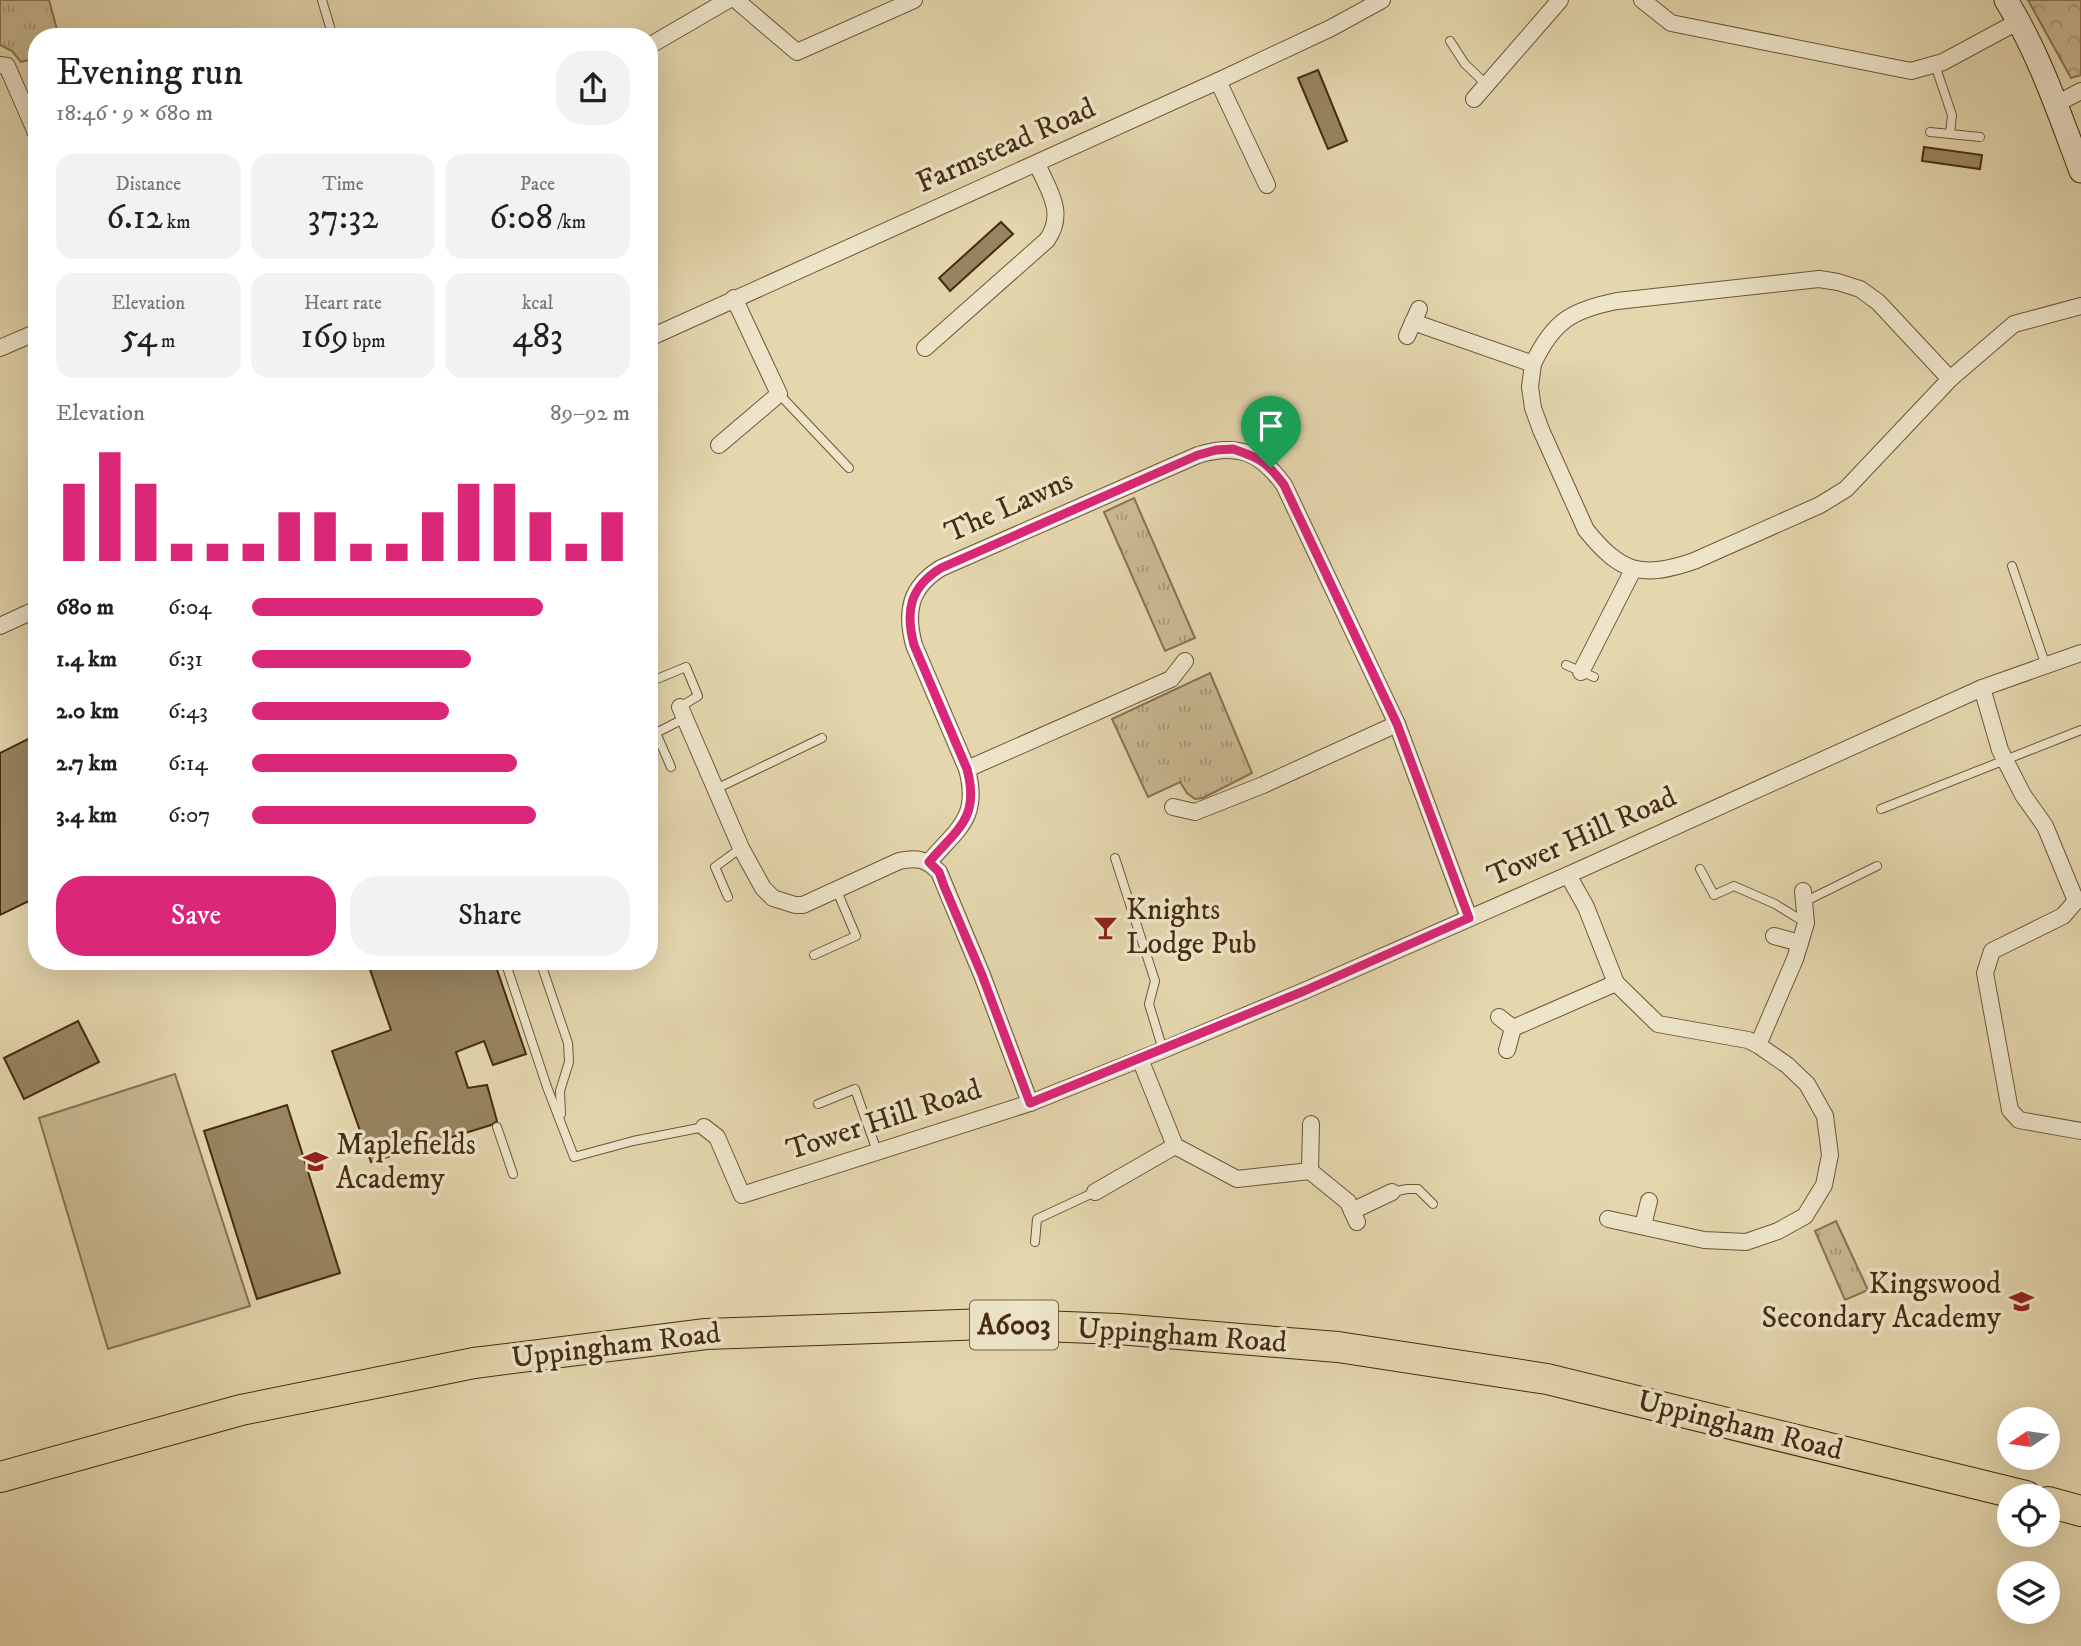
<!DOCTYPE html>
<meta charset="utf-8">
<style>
body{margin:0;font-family:"IM FELL DW Pica",serif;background:#f2f2f2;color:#202124;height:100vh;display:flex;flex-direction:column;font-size:26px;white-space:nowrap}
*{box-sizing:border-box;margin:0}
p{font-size:23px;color:#757577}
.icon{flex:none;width:38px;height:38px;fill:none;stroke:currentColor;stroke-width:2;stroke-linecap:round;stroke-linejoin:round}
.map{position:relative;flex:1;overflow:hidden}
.details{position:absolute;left:28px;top:28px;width:630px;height:942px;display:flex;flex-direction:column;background:#fff;border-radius:28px;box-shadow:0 7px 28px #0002}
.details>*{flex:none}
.needle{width:46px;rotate:257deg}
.buttons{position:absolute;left:1997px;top:1407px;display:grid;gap:14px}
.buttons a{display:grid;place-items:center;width:63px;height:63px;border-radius:50%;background:#fff;box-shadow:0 7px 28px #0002;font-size:35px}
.pin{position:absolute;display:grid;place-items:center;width:60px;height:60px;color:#fff;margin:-72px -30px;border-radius:50% 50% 50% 0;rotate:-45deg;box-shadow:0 0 7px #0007}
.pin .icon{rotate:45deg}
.round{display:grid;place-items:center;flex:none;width:74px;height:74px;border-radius:28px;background:#f2f2f2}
.head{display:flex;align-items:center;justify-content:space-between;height:119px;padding:0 28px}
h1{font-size:38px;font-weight:600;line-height:52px}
.metrics{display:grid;grid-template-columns:repeat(3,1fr);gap:10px;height:119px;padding:7px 28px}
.metrics div{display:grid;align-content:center;border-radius:18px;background:#f2f2f2;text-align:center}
.metrics b{font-size:35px;font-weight:600}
.metrics small{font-size:19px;font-weight:400}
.metrics p{font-size:19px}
.chart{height:196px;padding:14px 28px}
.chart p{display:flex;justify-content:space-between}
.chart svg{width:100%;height:126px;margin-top:7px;stroke:#db2777;stroke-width:6}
.primary-button{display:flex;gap:14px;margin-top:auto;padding:14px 28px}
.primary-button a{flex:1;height:80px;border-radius:28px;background:#db2777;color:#fff;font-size:28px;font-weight:600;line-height:80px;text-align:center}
.primary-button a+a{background:#f2f2f2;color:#202124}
ul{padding:0 28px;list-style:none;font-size:23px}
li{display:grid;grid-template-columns:112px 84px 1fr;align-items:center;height:52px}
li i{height:18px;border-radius:9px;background:#db2777}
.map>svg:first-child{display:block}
.grass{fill:url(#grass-tufts);stroke:#887250;stroke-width:2}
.forest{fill:url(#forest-crowns);stroke:#887250;stroke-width:2}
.pitch{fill:#c9b992;stroke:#887250;stroke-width:2}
.building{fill:#988461;stroke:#462c0e;stroke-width:2}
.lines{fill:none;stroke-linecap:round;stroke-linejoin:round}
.lane-casing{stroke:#6e5636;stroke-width:10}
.street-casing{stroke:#6e5636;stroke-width:18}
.secondary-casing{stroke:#462c0e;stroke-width:25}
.highway-casing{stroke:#462c0e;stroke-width:32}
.lane{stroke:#ede4ca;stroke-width:8}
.street{stroke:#ede4ca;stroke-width:16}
.secondary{stroke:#ede4ca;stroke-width:23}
.highway{stroke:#e4d6ad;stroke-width:30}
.route-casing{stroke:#fff;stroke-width:14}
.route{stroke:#db2777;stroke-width:9}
.labels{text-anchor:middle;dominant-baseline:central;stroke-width:7;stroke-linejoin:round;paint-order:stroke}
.shield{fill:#ede4ca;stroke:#786346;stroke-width:2}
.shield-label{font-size:28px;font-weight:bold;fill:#462c0e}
.street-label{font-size:30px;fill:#462c0e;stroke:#ede4ca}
.poi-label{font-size:30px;fill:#462c0e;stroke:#ede4ca;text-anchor:start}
</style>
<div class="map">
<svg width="2081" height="1646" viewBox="0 0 2081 1646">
<defs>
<pattern id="grass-tufts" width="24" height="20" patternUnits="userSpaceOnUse" patternTransform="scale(1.75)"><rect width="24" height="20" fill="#c9b992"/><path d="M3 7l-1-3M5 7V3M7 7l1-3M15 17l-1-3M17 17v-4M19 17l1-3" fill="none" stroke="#a59776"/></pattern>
<pattern id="forest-crowns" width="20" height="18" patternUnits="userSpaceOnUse" patternTransform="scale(1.75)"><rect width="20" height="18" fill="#c9b992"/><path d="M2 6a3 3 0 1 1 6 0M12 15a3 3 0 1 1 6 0" fill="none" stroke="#a59776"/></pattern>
</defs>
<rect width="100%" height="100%" fill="#e4d6ad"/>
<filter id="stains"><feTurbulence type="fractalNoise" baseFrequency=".00286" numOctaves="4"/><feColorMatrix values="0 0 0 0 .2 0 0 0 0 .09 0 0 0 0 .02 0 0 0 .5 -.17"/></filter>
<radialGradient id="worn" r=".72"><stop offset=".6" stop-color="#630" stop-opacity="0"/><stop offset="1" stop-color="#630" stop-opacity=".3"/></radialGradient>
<g class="grass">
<polygon points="0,0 49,0 59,37 37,37 37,58 21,62 12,51 0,45"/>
<polygon points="1134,498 1195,638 1165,651 1104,512"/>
<polygon points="1210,673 1252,773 1203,798 1195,799 1187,793 1180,782 1148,797 1112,719"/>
<polygon points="1836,1221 1868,1290 1845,1300 1815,1231"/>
</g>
<polygon class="forest" points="2028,0 2081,0 2081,75 2071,78"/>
<polygon class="pitch" points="175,1074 250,1306 108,1349 39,1118"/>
<g class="building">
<polygon points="1318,70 1347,141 1328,149 1298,78"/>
<polygon points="1924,147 1982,155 1980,169 1922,161"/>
<polygon points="1001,222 1013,234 950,291 939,278"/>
<polygon points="30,738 37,754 37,897 0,915 0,753"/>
<polygon points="367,961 494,961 526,1054 493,1065 484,1041 456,1052 468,1088 487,1085 497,1121 491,1125 371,1162 332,1051 391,1030"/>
<polygon points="78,1021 99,1062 24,1099 4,1058"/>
<polygon points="287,1105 340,1273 257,1299 204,1131"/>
</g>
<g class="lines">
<defs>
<g id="lane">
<polyline points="322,0 333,37"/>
<polyline points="1450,41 1465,64 1487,85"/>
<polyline points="1935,65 1952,115 1950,134"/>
<polyline points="1930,132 1980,137"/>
<polyline points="779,394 849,468"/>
<polyline points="2012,566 2046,666"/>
<polyline points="1566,665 1594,677"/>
<polyline points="652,681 686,667 698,696 680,707"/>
<polyline points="671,767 656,733 685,718"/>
<polyline points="716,789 822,738"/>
<polyline points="1881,809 2081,730"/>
<polyline points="1115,858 1155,981 1149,1004 1163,1050"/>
<polyline points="1700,869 1714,895 1734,886 1775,904 1806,923"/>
<polyline points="728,897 715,867 741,848"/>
<polyline points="1804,902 1877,866"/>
<polyline points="814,955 856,936 837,891"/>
<polyline points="505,961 547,1087 574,1157 633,1141 704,1127"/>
<polyline points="540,961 568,1043 569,1062 560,1091 561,1114"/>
<polyline points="818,1104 855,1089 877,1151"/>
<polyline points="497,1127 513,1174"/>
<polyline points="1392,1192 1407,1189 1418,1189 1433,1204"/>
<polyline points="1035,1242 1037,1219 1095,1192"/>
</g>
<g id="street">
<polyline points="736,0 797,52 914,0"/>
<polyline points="1642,0 1671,23 1911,71 1943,62 2019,21"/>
<polyline points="649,46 728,0"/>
<polyline points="0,65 7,66 37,135"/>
<polyline points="1218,81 1267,185"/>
<polyline points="1474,99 1560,0"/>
<polyline points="2056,104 2081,91"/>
<path d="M1413,322L1533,364L1530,387L1533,408L1541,430L1586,530C1621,573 1641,579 1694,561L1820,505L1846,489L1950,379L2014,324L2081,306"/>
<polyline points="1407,336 1419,309"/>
<polyline points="649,338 1218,81 1331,28 1382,0"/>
<polyline points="0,348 37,332"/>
<path d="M925,348L1047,240C1066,213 1049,191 1037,164"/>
<path d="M1533,364C1553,321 1572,310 1617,301L1819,279L1838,282L1860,289L1878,302L1950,379"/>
<polyline points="719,445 779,394 734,298"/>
<polyline points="0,626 37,609"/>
<path d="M1185,661L1171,679L967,769L914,645C905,611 910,587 941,568L1198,455C1238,443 1260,452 1284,485L1397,724L1469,918"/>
<polyline points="1581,672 1633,570"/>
<polyline points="1982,688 2000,750 2023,795 2045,826 2076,901"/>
<path d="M680,707L741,848L763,888L773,898L795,905H803L899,861C917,857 926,859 939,872L982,975L1030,1103"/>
<polyline points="1173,807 1195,812 1263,785 1397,724"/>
<path d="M929,862C958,828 980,818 967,769"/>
<polyline points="1568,875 1586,907 1616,983 1658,1024 1748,1040 1758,1045 1787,1065 1807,1084 1825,1116 1830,1155 1824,1185 1805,1216 1778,1231 1746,1242 1704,1240 1608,1219"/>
<polyline points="2081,900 2076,901 2063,916 1992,951 1985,973 2010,1110 2019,1120 2081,1131"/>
<polyline points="1774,936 1800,943"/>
<polyline points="1499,1017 1513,1028"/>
<polyline points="1758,1045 1795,959 1806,923 1803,891"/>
<polyline points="1507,1050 1513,1028 1616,983"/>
<polyline points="1140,1059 1175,1146 1237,1179 1310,1171 1348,1202 1357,1222"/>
<polyline points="704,1127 717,1137 742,1195 1030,1103 1163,1050 1304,991 1568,875 1982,688 2081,653"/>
<polyline points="1310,1171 1311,1124"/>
<polyline points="1095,1192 1175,1146"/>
<polyline points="1352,1211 1392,1192"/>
<polyline points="1643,1226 1649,1201"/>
</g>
<path id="secondary" d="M2006,0C2039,53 2059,113 2081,171"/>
<g id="highway">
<polyline points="0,1477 241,1410 474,1363 706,1334 987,1324 1118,1329 1338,1347 1547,1379 2026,1496"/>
<polyline points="2048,1502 2081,1511"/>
</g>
</defs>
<use href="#lane" class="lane-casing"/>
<use href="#street" class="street-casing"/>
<use href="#secondary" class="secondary-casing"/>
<use href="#highway" class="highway-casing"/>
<use href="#lane" class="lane"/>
<use href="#street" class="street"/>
<use href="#secondary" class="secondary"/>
<use href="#highway" class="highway"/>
</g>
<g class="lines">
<defs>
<path id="route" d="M1233,449C1260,458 1267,462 1284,485L1397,724L1469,918L1304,991L1030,1103L982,975L944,886L939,872L929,862C958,828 980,818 967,769L914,645C905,611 910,587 941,568L1198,455L1216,450Z"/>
</defs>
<use href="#route" class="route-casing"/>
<use href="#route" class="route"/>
</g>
<defs>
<symbol id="bar-bare" viewBox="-9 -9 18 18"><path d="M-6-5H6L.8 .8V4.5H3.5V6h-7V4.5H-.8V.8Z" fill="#8f2418" stroke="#ede4ca" stroke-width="2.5" paint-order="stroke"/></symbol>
<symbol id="school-bare" viewBox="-9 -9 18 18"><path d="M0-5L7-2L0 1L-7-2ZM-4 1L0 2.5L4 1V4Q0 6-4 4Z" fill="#8f2418" stroke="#ede4ca" stroke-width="2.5" paint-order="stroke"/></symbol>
</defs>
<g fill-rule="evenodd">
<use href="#bar-bare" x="1088" y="910" width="35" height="35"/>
<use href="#school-bare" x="298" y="1144" width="35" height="35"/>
<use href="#school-bare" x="2004" y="1284" width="35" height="35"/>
</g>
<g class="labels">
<rect class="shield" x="970" y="1300.5" width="88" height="49" rx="5"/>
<g class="shield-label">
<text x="1014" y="1325">A6003</text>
</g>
<g class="street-label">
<text transform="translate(1006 146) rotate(-24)">Farmstead Road</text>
<text transform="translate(1009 507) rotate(-24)">The Lawns</text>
<text transform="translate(1582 837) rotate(-24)">Tower Hill Road</text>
<text transform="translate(884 1120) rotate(-18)">Tower Hill Road</text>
<text transform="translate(1182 1336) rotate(4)">Uppingham Road</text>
<text transform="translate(616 1346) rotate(-7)">Uppingham Road</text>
<text transform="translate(1740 1426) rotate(14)">Uppingham Road</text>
</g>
<g class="poi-label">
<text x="1126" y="910">Knights<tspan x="1126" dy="34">Lodge Pub</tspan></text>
<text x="336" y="1145">Maplefields<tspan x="336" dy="34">Academy</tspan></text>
<text x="2001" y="1284" text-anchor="end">Kingswood<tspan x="2001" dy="34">Secondary Academy</tspan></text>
</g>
</g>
<rect width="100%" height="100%" filter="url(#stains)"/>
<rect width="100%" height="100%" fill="url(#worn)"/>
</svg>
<div class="buttons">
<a><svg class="needle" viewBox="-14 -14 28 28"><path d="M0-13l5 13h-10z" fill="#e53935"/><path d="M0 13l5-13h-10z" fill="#757577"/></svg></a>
<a><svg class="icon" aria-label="locate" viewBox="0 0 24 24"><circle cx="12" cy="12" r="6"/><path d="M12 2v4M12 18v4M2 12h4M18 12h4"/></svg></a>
<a><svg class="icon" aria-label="layers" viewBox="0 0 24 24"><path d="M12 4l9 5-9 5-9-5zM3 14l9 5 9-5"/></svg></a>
</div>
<div class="pin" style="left:1271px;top:468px;background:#1e9e55"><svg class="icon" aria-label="arrive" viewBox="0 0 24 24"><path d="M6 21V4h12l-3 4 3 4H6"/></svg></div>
<section class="details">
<div class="head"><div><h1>Evening run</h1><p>18:46 · 9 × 680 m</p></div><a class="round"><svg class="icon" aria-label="share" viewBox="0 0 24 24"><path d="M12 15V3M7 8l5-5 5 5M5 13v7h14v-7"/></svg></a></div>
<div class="metrics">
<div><p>Distance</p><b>6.12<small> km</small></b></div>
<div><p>Time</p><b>37:32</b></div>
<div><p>Pace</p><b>6:08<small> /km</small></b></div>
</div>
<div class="metrics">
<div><p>Elevation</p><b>54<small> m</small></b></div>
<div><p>Heart rate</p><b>169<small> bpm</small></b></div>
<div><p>kcal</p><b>483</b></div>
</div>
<div class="chart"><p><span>Elevation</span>89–92 m</p>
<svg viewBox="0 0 160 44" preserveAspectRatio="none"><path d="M5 44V17M15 44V6M25 44V17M35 44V38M45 44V38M55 44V38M65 44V27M75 44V27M85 44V38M95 44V38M105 44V27M115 44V17M125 44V17M135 44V27M145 44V38M155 44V27"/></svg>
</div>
<ul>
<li><b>680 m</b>6:04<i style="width:77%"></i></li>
<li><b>1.4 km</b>6:31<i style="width:58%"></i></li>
<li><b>2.0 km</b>6:43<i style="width:52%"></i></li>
<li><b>2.7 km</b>6:14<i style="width:70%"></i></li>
<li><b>3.4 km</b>6:07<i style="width:75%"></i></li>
</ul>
<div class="primary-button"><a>Save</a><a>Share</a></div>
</section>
</div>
